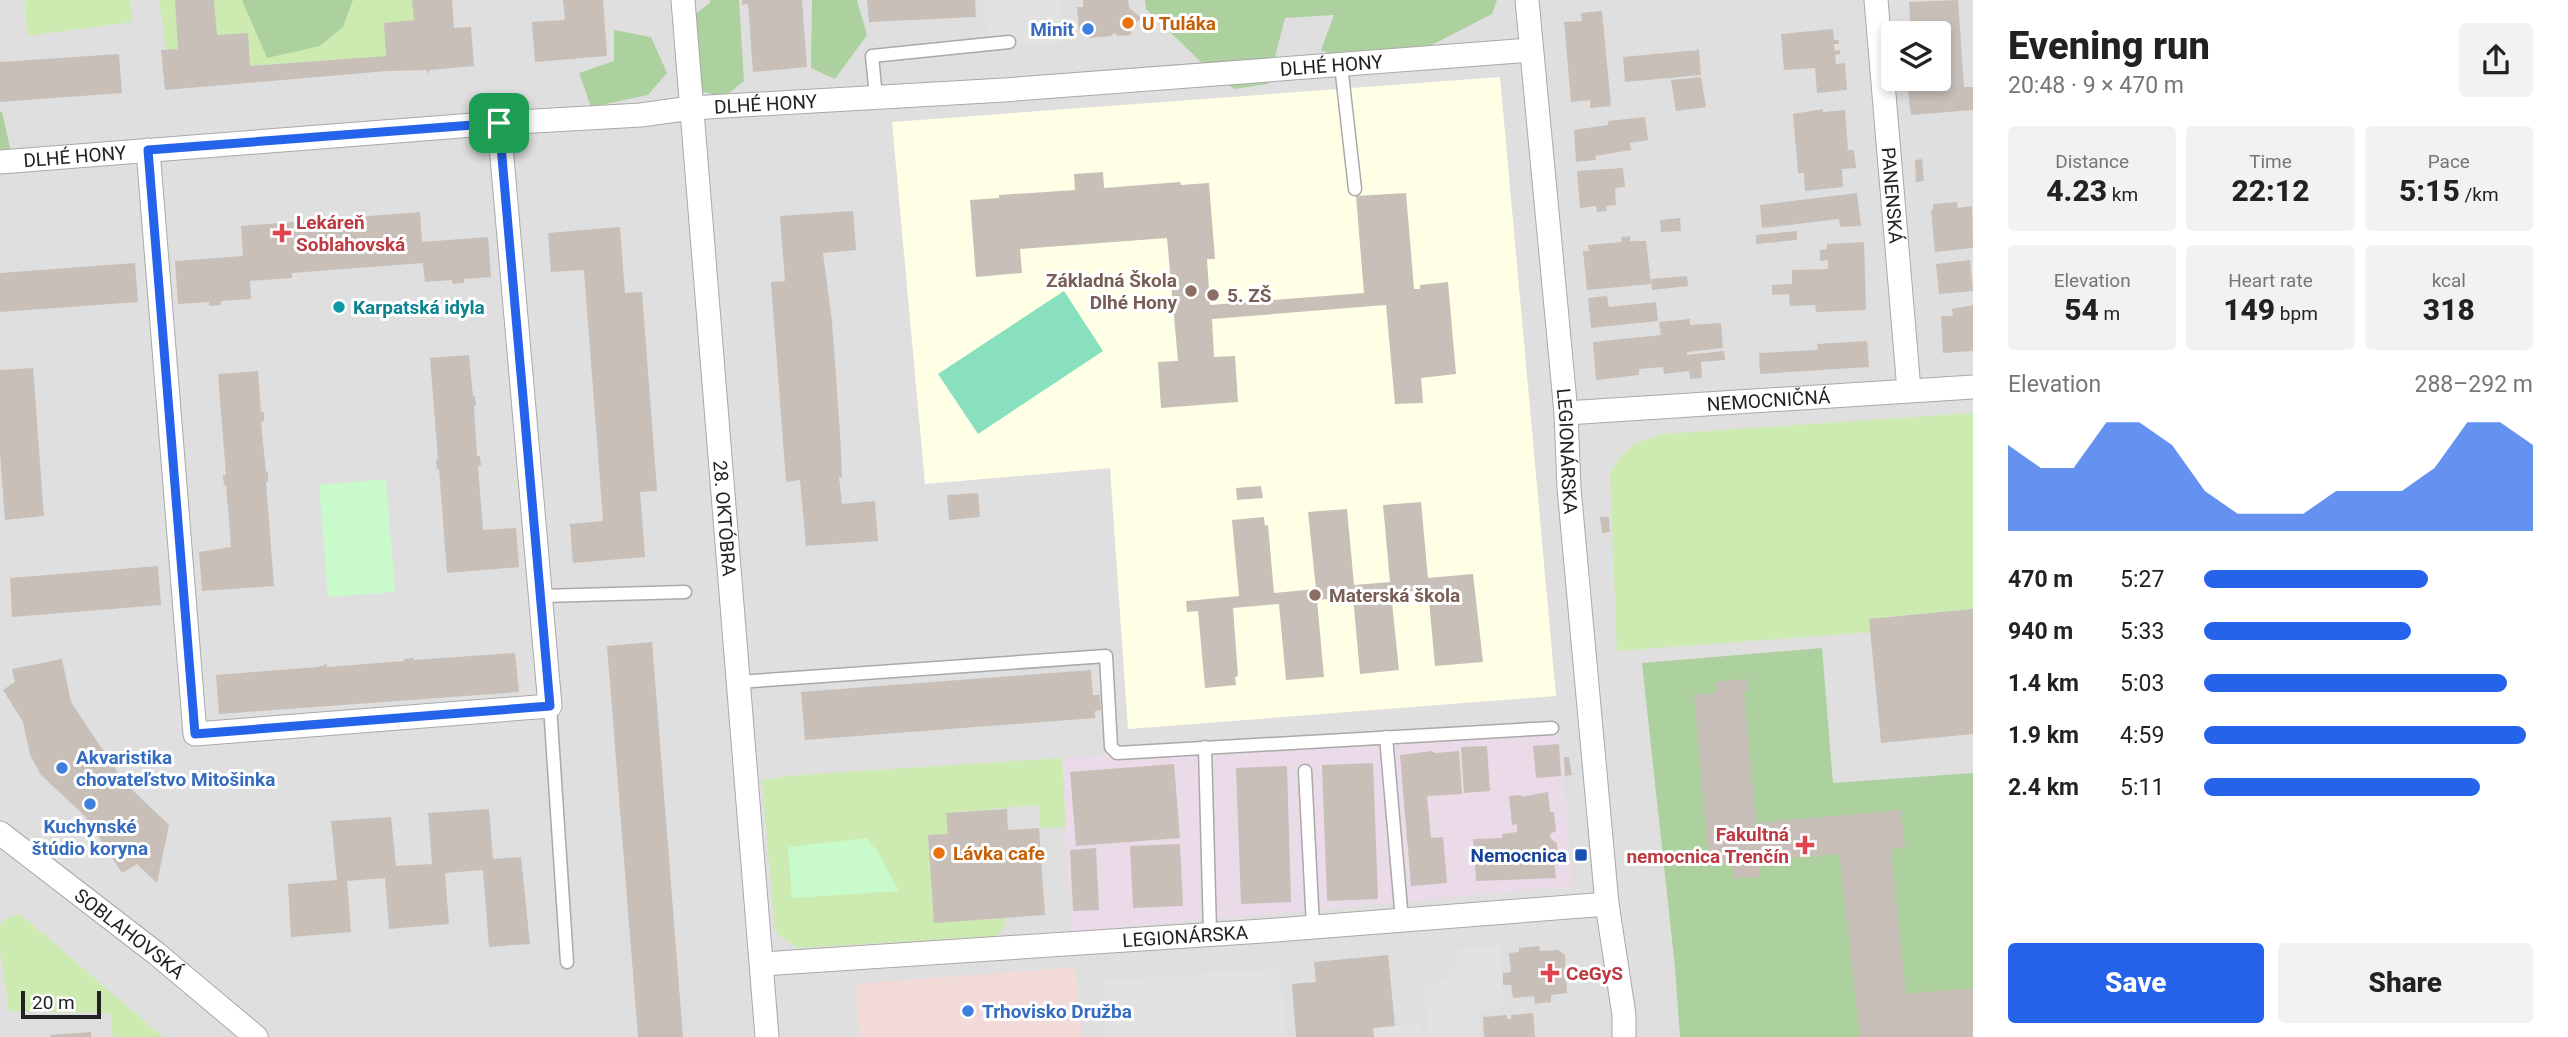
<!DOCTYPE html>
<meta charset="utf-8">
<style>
body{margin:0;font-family:Roboto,sans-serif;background:#f2f2f2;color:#222;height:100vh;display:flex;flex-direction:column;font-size:26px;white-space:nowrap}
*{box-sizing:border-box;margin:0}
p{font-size:23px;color:#767676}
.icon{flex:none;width:38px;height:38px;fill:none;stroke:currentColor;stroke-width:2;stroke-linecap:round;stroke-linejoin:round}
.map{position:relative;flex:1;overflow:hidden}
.drawer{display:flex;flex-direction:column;background:#fff;width:595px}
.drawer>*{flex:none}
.buttons{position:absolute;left:1881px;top:21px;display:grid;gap:14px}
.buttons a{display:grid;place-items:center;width:70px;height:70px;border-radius:7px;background:#fff;box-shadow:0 4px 10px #0003;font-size:35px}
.scale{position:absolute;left:21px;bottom:18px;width:80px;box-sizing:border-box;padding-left:7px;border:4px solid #222;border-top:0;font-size:19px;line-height:24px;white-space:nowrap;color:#222;-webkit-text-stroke:5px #fff;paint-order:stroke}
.pin{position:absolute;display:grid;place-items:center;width:60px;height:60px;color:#fff;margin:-30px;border-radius:14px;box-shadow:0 4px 10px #0006}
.round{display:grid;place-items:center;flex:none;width:74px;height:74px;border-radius:7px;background:#f2f2f2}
.summary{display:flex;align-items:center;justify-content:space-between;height:119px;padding:0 35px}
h1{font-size:38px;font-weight:800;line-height:52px}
.figures{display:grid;grid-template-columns:repeat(3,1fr);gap:10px;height:119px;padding:7px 35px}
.figures div{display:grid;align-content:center;border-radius:7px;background:#f2f2f2;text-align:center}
.figures b{font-size:30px;font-weight:800}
.figures small{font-size:19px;font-weight:400}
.figures p{font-size:19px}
.chart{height:196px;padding:14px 35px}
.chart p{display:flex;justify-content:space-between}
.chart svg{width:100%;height:126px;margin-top:7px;fill:#2563eb;opacity:.7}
.primary-button{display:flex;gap:14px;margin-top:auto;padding:14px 35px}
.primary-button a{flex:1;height:80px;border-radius:7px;background:#2563eb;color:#fff;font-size:28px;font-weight:800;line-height:80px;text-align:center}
.primary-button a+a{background:#f2f2f2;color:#222}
ul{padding:0 35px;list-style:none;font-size:23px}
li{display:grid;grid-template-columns:112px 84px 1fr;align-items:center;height:52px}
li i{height:18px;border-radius:9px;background:#2563eb}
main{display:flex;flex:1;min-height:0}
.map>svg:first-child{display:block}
.residential{fill:#e0dfdf;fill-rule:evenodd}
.commercial{fill:#f2dad9}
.industrial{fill:#ebdbe8}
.education{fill:#ffffe5}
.grass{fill:#cdebb0}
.forest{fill:#add19e}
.park{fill:#c8facc}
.pitch{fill:#88e0be}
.parking{fill:#e2e2e2}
.building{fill:#c7bfb8}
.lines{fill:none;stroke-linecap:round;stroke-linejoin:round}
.service-casing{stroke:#a9a9a9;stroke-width:15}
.minor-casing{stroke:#a9a9a9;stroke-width:25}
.service{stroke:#fff;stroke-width:12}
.minor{stroke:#fff;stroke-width:23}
.route-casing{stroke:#fff;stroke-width:14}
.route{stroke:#2563eb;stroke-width:9}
.food-dot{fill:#e8710a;stroke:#fff;stroke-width:2.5}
.shop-dot{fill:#3f7fe0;stroke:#fff;stroke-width:2.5}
.health-dot{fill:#e0444e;stroke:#fff;stroke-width:2.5}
.education-dot{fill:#8d6e63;stroke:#fff;stroke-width:2.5}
.culture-dot{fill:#0f9aa8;stroke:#fff;stroke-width:2.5}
.transit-dot{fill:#1a4fb4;stroke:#fff;stroke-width:2.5}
.labels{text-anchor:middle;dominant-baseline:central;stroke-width:6;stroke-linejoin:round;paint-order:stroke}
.food-label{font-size:19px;font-weight:bold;fill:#c56008;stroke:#fff;text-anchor:start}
.shop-label{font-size:19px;font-weight:bold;fill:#366cbe;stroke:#fff;text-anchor:start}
.street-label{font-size:19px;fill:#222;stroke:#fff}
.health-label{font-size:19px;font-weight:bold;fill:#be3a42;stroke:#fff;text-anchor:start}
.education-label{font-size:19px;font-weight:bold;fill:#785e54;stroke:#fff;text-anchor:start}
.culture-label{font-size:19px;font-weight:bold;fill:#0d838f;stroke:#fff;text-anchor:start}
.transit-label{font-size:19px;font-weight:bold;fill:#164399;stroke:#fff;text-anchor:end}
</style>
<main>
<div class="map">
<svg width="1973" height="1037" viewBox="0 0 1973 1037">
<rect width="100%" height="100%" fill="#f2efe9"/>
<path class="residential" d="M0,0H1973V1037H0ZM1894,33H1939V79H1894Z"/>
<polygon class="commercial" points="1075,967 1082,1037 860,1037 855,984"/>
<polygon class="industrial" points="1559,730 1572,886 1071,932 1062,758"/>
<polygon class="education" points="1500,77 1556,696 1128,729 1110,468 925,484 892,122"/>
<g class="grass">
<polygon points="25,0 130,0 132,22 27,36"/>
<polygon points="159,0 419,0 425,54 169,71"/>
<path d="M1973,413V609L1870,619L1871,632L1617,651L1610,474C1626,446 1633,443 1664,434Z"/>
<path d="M1062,758L1066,827L1039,828V805L947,813L948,834L928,835L934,922L1005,918C1005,927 1003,931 995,936L798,948L782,938L775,930L762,780L798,775Z"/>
<polygon points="20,914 163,1037 113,1037 110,1013 9,1011 0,948 0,925 6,919"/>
</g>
<g class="forest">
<polygon points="242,0 353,0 343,27 320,46 267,58"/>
<polygon points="710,0 739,0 744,81 724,97 696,90 691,17 710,3"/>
<polygon points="812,0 857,0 867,35 835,79 811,68"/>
<polygon points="1145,0 1497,0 1492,14 1377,73 1321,50 1334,15 1285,18 1268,84 1234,89 1201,62 1146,9"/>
<polygon points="614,30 651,37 667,73 648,95 591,107 579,73 614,61"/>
<polygon points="0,112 2,112 12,156 0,157"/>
<polygon points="1822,648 1833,783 1973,773 1973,1037 1680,1037 1675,968 1642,663"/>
</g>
<g class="park">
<polygon points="386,479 395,592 328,597 319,485"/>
<polygon points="867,838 879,854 899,891 792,898 788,847"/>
</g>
<polygon class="pitch" points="1064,291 1103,351 978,434 938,374"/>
<g class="parking">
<polygon points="984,0 1061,0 1063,42 987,47"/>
<polygon points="1499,945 1505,1008 1478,1011 1481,1037 1429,1037 1423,984 1447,981 1446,968 1456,967 1454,950"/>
<polygon points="1280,969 1286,1037 1106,1037 1103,980"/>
<polygon points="1421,1024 1422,1037 1379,1037 1378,1028"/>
</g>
<g class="building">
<polygon points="175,0 214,0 217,35 248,33 250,66 386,56 384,23 414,20 412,0 452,0 454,28 471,27 474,66 430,70 428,74 427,70 387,71 165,90 161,50 178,49"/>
<polygon points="563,0 603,0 607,56 535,62 532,22 565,20"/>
<polygon points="742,0 802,0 807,67 753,72 748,4 742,5"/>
<polygon points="867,0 975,0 976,17 869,22"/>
<polygon points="1083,0 1128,0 1129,8 1142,18 1130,27 1131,35 1118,36 1114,33 1111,36 1090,38 1079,29 1077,7 1083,7"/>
<polygon points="1958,0 1964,87 1973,87 1973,110 1911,115 1908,91 1916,90 1915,79 1939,79 1939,33 1911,33 1909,2"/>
<polygon points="1602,11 1611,106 1590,108 1590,100 1571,102 1564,22 1582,21 1581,13"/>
<polygon points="1833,29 1834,40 1839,40 1839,44 1834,44 1835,51 1840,50 1840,54 1835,55 1836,64 1845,63 1847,90 1817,93 1815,68 1784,70 1781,34"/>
<polygon points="1699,50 1701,75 1625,82 1623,57"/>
<polygon points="119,54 122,93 0,102 0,62"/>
<polygon points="1701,77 1706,107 1676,111 1671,80"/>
<polygon points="1823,109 1823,112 1845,110 1848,150 1854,150 1856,168 1842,169 1843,187 1805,191 1804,173 1798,173 1793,114"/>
<polygon points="1645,117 1648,140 1630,143 1631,150 1595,156 1596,160 1576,162 1574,130 1608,125 1608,121"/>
<polygon points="1922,159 1924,181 1916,182 1915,160"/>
<polygon points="1623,168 1625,187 1615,188 1616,205 1606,206 1607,211 1597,212 1596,206 1580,208 1577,171"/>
<polygon points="1103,172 1104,188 1180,182 1181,185 1209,183 1215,259 1207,259 1210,305 1364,293 1356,196 1406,193 1414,289 1420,289 1420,285 1448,282 1456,374 1421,378 1423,403 1395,404 1386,305 1212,319 1214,357 1235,356 1238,402 1161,408 1158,362 1178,361 1167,238 1020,249 1022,273 976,277 970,200 999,198 999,195 1075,190 1074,174"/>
<polygon points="1857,193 1861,226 1840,227 1839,219 1762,228 1760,205"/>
<polygon points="1957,202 1958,208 1972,206 1973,248 1935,252 1931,210 1933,210 1933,204"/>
<polygon points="853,211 856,250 823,253 832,322 840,433 842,478 839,477 842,504 875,501 878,541 806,546 800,480 786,482 771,282 785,281 780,216"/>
<polygon points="420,212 422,242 488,237 491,277 464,279 464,283 453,284 452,280 425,282 423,263 292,273 292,278 250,281 251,299 221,301 221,305 209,306 209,302 178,304 175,261 243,256 241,226"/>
<polygon points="1680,218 1681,231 1661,232 1660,220"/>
<polygon points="620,227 625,293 642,292 657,491 640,492 645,557 573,563 570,524 603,521 601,495 584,270 551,272 548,233"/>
<polygon points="1797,231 1797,240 1756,244 1756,235"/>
<polygon points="1630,236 1630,241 1646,241 1651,284 1587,290 1583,251 1589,251 1588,245 1622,242 1621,237"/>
<polygon points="1864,242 1866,310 1816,312 1815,305 1790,306 1789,294 1772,295 1772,285 1792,284 1792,270 1828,269 1828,260 1820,261 1820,250 1827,249 1827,244"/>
<polygon points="1970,260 1973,291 1939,294 1936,264"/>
<polygon points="135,263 138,302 0,312 0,273"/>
<polygon points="1687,276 1688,286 1652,290 1651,279"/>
<polygon points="1607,296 1609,307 1656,302 1658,321 1591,328 1588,298"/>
<polygon points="1973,305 1973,351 1943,353 1941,316 1953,316 1952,309"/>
<polygon points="1690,319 1690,325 1721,323 1723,348 1687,352 1687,355 1724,351 1725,360 1701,362 1702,378 1690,379 1689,371 1664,374 1663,367 1639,369 1639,375 1596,380 1593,342 1661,335 1659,322"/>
<polygon points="1867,341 1869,367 1760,374 1759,353 1818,350 1817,344"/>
<polygon points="469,355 473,396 475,396 476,406 474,406 477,456 480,456 481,466 478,466 483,530 516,528 519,567 447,573 439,469 437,470 436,460 438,459 430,358"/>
<polygon points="33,368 44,516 5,520 0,453 0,370"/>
<polygon points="258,371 261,412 264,412 264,421 261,422 266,472 268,472 268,481 266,482 274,586 202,591 199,552 231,547 226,485 224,485 223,475 226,475 218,374"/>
<polygon points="1261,486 1263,498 1237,500 1236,488"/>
<polygon points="978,493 980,517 949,520 947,495"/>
<polygon points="1421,502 1428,578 1473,574 1483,662 1435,666 1428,590 1391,593 1399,670 1360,674 1353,597 1317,600 1324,677 1286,680 1279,604 1233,608 1238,676 1235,677 1236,685 1205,688 1198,611 1187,612 1186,601 1239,596 1232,520 1264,517 1265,526 1268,525 1274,593 1316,589 1308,512 1347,509 1354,585 1390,582 1383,505"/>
<polygon points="1600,517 1609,517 1610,532 1602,533"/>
<polygon points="158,566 161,605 12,617 10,578"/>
<polygon points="1973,609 1973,734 1881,743 1869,619"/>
<polygon points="652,642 655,680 683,1037 638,1037 607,646"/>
<polygon points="515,653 519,692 219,714 216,675 318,667 327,664 327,667 404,661 404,659 414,658 414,660"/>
<polygon points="62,659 71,702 124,782 169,825 157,883 137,864 122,873 85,816 41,775 30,755 23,722 3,690 15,682 12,669"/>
<polygon points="1091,670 1093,695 1100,695 1101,710 1095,711 1095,718 805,740 801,692"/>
<polygon points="1747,679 1748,691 1744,692 1756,823 1901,810 1905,848 1891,849 1906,994 1973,988 1973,1037 1860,1037 1839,854 1759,861 1760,877 1734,879 1732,863 1709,865 1694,695 1716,693 1715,682"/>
<polygon points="1559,744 1561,776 1536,778 1533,746"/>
<polygon points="1487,746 1490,791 1464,793 1461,747"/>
<polygon points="1432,751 1435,753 1459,751 1462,794 1427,796 1431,838 1443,837 1447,883 1411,886 1400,755"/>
<polygon points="1564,757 1569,757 1572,775 1565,776"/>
<polygon points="1373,763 1378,899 1327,901 1322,765"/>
<polygon points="1174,764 1180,838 1076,846 1070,772"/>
<polygon points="1287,766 1291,902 1241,904 1236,768"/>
<polygon points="1548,792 1550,812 1554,812 1556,831 1550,834 1551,839 1557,843 1558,860 1554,861 1556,878 1476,881 1473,839 1502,838 1502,834 1517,832 1517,824 1512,825 1509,796 1521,795 1521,797"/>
<polygon points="489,809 493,859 521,857 530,944 489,947 483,870 445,873 449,924 389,929 385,878 347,881 351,932 291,937 288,884 337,880 331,821 391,817 396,866 432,864 428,813"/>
<polygon points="1007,809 1008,830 1039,828 1045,915 934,923 928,835 948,834 946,813"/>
<polygon points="1180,844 1183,906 1133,908 1130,846"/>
<polygon points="1096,848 1099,910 1073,911 1070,850"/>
<polygon points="1539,946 1540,951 1558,950 1565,955 1567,993 1551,995 1551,1002 1535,1004 1534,996 1513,998 1511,985 1503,985 1503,973 1511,972 1509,953 1519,952 1519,948"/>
<polygon points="1388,955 1395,1026 1373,1028 1374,1037 1296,1037 1292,984 1316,982 1314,962"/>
<polygon points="1533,1013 1535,1037 1484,1037 1483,1017 1507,1015 1507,1019 1511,1019 1511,1015"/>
<polygon points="91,1032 91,1037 50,1037 50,1035"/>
</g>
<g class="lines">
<defs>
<g id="service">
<polyline points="1341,65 1355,189"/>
<polyline points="876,97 872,56 1009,42"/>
<polyline points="542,596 685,592"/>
<polyline points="738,682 1106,656 1111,747 1117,753 1552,728"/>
<polyline points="550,706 567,962"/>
<polyline points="1386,737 1402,920"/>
<polyline points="1205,747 1210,933"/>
<polyline points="1305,771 1313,926"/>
</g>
<g id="minor">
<path id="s1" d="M683,0L767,1037"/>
<path id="s2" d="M1527,0L1566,413L1569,488L1607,904L1624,1015V1037"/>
<path id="s3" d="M1876,0L1909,390"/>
<polyline points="148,150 195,734 550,706 499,123"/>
<path id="s4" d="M0,162L499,123L641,115L691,108L1004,90L1531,50"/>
<path id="s5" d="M1566,413L1973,387"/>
<path id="s6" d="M0,833L157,954L256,1037"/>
<path id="s7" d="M762,964L1263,931L1607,904"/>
</g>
</defs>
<use href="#service" class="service-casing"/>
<use href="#minor" class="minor-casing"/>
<use href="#service" class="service"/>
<use href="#minor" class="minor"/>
</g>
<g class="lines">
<defs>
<polygon id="route" points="499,123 550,706 195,734 148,150"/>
</defs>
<use href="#route" class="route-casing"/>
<use href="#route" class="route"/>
</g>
<g class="food-dot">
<circle cx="1128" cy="23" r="7"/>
<circle cx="939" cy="853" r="7"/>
</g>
<g class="shop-dot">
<circle cx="1088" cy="29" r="7"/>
<circle cx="62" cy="768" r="7"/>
<circle cx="90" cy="804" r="7"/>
<circle cx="968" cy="1011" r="7"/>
</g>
<g class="health-dot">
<path d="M278.5 222.5h7v7h7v7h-7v7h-7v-7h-7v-7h7z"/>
<path d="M1801.5 834.5h7v7h7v7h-7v7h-7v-7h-7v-7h7z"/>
<path d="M1546.5 962.5h7v7h7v7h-7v7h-7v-7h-7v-7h7z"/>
</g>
<g class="education-dot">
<circle cx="1191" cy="291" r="7"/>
<circle cx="1213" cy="295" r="7"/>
<circle cx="1315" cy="595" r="7"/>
</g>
<circle class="culture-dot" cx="339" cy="307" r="7"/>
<rect class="transit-dot" x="1574" y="848" width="14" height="14" rx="3.5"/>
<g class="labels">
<g class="food-label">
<text x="1142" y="23">U Tuláka</text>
<text x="953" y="853">Lávka cafe</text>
</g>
<g class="shop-label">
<text x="1074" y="29" text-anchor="end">Minit</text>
<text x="76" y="757">Akvaristika<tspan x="76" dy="22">chovateľstvo Mitošinka</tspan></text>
<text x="90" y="826" text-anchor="middle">Kuchynské<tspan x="90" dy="22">štúdio koryna</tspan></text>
<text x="982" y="1011">Trhovisko Družba</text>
</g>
<g class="street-label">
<text stroke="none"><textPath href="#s4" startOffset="1335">DLHÉ HONY</textPath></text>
<text stroke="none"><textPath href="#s4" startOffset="768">DLHÉ HONY</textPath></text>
<text stroke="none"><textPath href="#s4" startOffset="75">DLHÉ HONY</textPath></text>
<text stroke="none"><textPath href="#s3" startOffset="196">PANENSKÁ</textPath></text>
<text stroke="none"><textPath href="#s5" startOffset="203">NEMOCNIČNÁ</textPath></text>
<text stroke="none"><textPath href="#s2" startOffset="453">LEGIONÁRSKA</textPath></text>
<text stroke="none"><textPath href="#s1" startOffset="520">28. OKTÓBRA</textPath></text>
<text stroke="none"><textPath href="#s6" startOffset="164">SOBLAHOVSKÁ</textPath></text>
<text stroke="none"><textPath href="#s7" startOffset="424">LEGIONÁRSKA</textPath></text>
</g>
<g class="health-label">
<text x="296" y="222">Lekáreň<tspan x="296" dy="22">Soblahovská</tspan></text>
<text x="1789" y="834" text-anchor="end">Fakultná<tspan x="1789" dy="22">nemocnica Trenčín</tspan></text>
<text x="1566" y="973">CeGyS</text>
</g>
<g class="education-label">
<text x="1177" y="280" text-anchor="end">Základná Škola<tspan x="1177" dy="22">Dlhé Hony</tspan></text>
<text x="1227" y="295">5. ZŠ</text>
<text x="1329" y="595">Materská škola</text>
</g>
<g class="culture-label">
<text x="353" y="307">Karpatská idyla</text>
</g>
<g class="transit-label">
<text x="1567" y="855">Nemocnica</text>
</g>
</g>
</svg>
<div class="buttons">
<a><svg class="icon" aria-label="layers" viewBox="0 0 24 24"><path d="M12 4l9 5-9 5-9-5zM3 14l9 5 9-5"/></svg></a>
</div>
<div class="scale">20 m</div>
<div class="pin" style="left:499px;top:123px;background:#1e9e55"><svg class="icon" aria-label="arrive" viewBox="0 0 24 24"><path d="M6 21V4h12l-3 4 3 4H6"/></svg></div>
</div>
<section class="drawer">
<div class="summary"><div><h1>Evening run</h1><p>20:48 · 9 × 470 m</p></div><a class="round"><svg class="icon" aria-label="share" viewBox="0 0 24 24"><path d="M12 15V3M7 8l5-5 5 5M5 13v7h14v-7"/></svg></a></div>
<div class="figures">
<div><p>Distance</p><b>4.23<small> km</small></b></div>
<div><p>Time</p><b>22:12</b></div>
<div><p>Pace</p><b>5:15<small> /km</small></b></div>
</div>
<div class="figures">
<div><p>Elevation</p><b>54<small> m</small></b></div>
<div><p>Heart rate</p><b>149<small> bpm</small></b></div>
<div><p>kcal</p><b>318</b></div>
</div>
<div class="chart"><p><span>Elevation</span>288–292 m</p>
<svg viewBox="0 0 160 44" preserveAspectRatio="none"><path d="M0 44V14L10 22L20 22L30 6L40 6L50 14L60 30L70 38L80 38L90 38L100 30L110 30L120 30L130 22L140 6L150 6L160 14V44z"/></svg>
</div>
<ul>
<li><b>470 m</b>5:27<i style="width:68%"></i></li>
<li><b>940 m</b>5:33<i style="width:63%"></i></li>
<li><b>1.4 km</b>5:03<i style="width:92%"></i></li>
<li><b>1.9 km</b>4:59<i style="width:98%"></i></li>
<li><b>2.4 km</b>5:11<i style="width:84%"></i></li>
</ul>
<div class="primary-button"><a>Save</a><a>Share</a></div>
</section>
</main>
